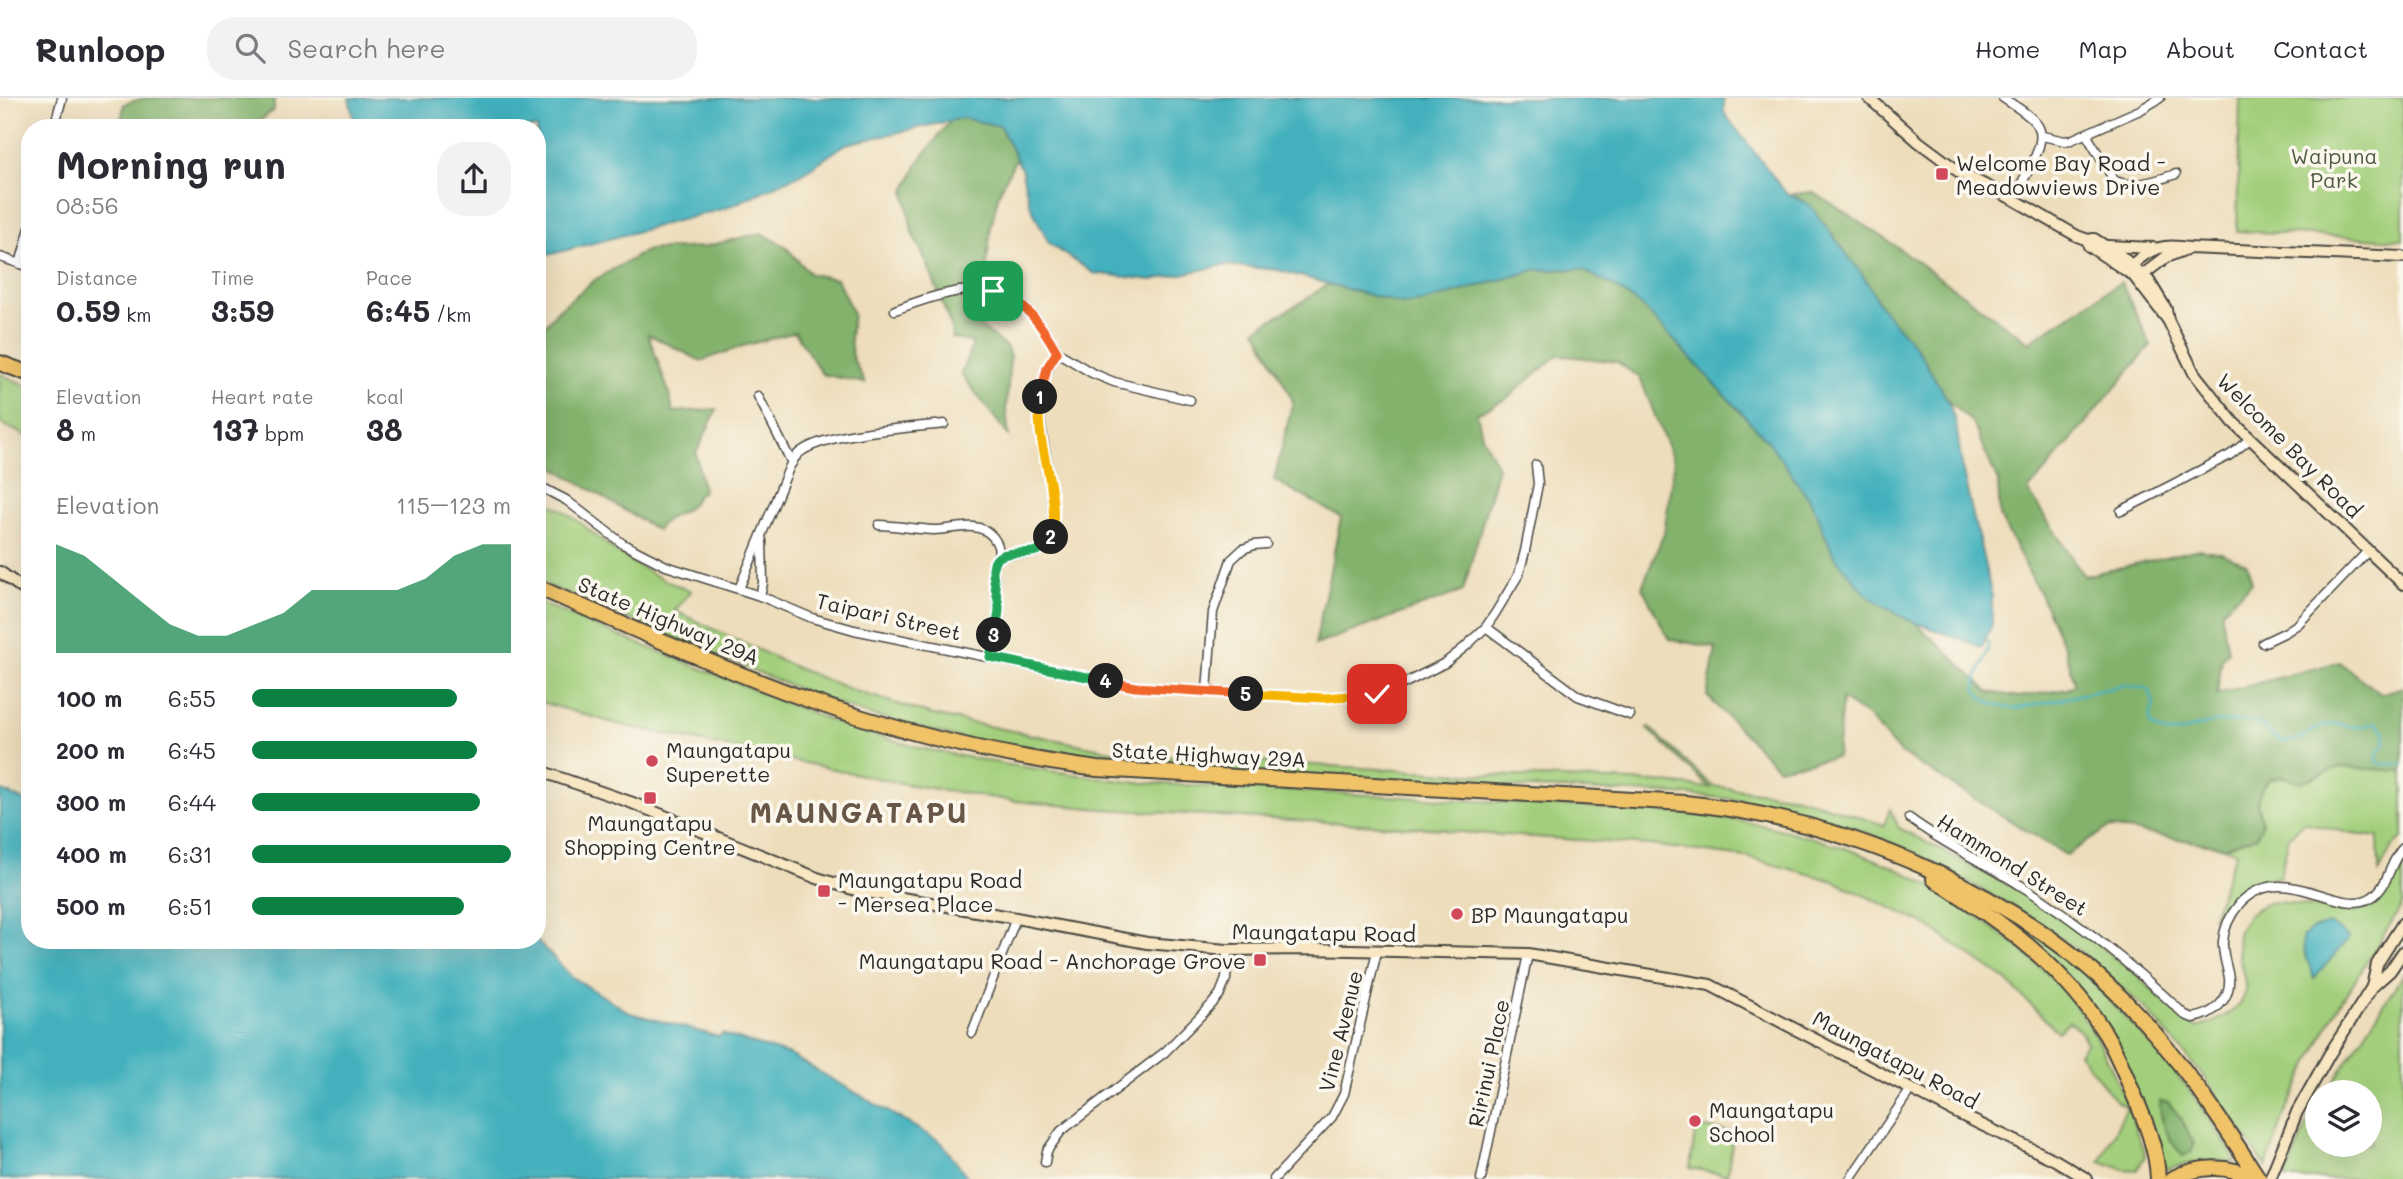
<!DOCTYPE html>
<meta charset="utf-8">
<style>
body{margin:0;font-family:Mali,sans-serif;background:#f2f2f3;color:#2b2b33;height:100vh;display:flex;flex-direction:column;font-size:26px;white-space:nowrap}
*{box-sizing:border-box;margin:0}
p{font-size:23px;color:#7c7c81}
.icon{flex:none;width:38px;height:38px;fill:none;stroke:currentColor;stroke-width:2;stroke-linecap:round;stroke-linejoin:round}
.map{position:relative;flex:1;overflow:hidden}
.details{position:absolute;left:21px;top:21px;width:525px;height:830px;display:flex;flex-direction:column;background:#fff;border-radius:28px;box-shadow:0 7px 28px #0002}
.details>*{flex:none}
.tools{position:absolute;left:2305px;top:982px;display:grid;gap:14px}
.tools a{display:grid;place-items:center;width:77px;height:77px;border-radius:50%;background:#fff;box-shadow:0 7px 28px #0002;font-size:35px}
.pin{position:absolute;display:grid;place-items:center;width:60px;height:60px;color:#fff;margin:-30px;border-radius:14px;box-shadow:0 4px 10px #0006}
.km{position:absolute;width:35px;height:35px;margin:-18px;border-radius:50%;background:#222;color:#fff;font-size:19px;line-height:35px;text-align:center}
.round{display:grid;place-items:center;flex:none;width:74px;height:74px;border-radius:28px;background:#f2f2f3}
.summary{display:flex;align-items:center;justify-content:space-between;height:119px;padding:0 35px}
h1{font-size:38px;font-weight:700;line-height:52px}
.stats{display:grid;grid-template-columns:repeat(3,1fr);gap:10px;height:119px;padding:7px 35px}
.stats div{display:grid;align-content:center}
.stats b{font-size:30px;font-weight:700}
.stats small{font-size:19px;font-weight:400}
.stats p{font-size:19px}
.chart{height:196px;padding:14px 35px}
.chart p{display:flex;justify-content:space-between}
.chart svg{width:100%;height:126px;margin-top:7px;fill:#0b8043;opacity:.7}
ul{padding:0 35px;list-style:none;font-size:23px}
li{display:grid;grid-template-columns:112px 84px 1fr;align-items:center;height:52px}
li i{height:18px;border-radius:9px;background:#0b8043}
header{display:flex;align-items:center;gap:42px;box-sizing:border-box;height:98px;padding:0 35px;background:#fff;border-bottom:2px solid #e1e1e2}
header strong{font-size:33px}
nav{display:flex;gap:38px;margin-inline-start:auto;font-size:24px}
.search{width:490px;height:63px;background:#f2f2f3;display:flex;align-items:center;gap:18px;box-sizing:border-box;padding:0 24px;border-radius:28px;color:#7c7c81;font-size:26px}
.map>svg:first-child{display:block}
.green{fill:#a3cf7c;stroke:#677d54;stroke-width:2}
.forest{fill:#82b26c;stroke:#566e4c;stroke-width:2}
.water{fill:#42b1bd;stroke:#366e74;stroke-width:2}
.lines{fill:none;stroke-linecap:round;stroke-linejoin:round}
.stream{stroke:#42b1bd;stroke-width:2.5}
.street-casing{stroke:#484641;stroke-width:11}
.secondary-casing{stroke:#484641;stroke-width:14}
.highway-casing{stroke:#484641;stroke-width:18}
.street{stroke:#fff;stroke-width:8}
.secondary{stroke:#f9e7c3;stroke-width:10}
.highway{stroke:#f0c369;stroke-width:14}
.split-1-casing{stroke:#fff;stroke-width:14}
.split-2-casing{stroke:#fff;stroke-width:14}
.split-3-casing{stroke:#fff;stroke-width:14}
.split-4-casing{stroke:#fff;stroke-width:14}
.split-5-casing{stroke:#fff;stroke-width:14}
.split-6-casing{stroke:#fff;stroke-width:14}
.split-1{stroke:#f0652b;stroke-width:9}
.split-2{stroke:#f5b400;stroke-width:9}
.split-3{stroke:#22a559;stroke-width:9}
.split-4{stroke:#22a559;stroke-width:9}
.split-5{stroke:#f0652b;stroke-width:9}
.split-6{stroke:#f5b400;stroke-width:9}
.poi-dot{fill:#d1495b;stroke:#fbf7ec;stroke-width:2.5}
.labels{text-anchor:middle;dominant-baseline:central;stroke-width:7;stroke-linejoin:round;paint-order:stroke}
.park-label{font-size:21px;fill:#4f5c43;stroke:#fbf7ec}
.poi-label{font-size:21px;fill:#2b2b2b;stroke:#fbf7ec;text-anchor:start}
.street-label{font-size:21px;fill:#2b2b2b;stroke:#fbf7ec}
.district-label{font-size:28px;font-weight:bold;letter-spacing:2px;fill:#685747;stroke:#fbf7ec}
</style>
<header>
<strong>Runloop</strong>
<div class="search"><svg class="icon" aria-label="search" viewBox="0 0 24 24"><circle cx="10" cy="10" r="6"/><path d="M15 15l6 6"/></svg>Search here</div>
<nav><a>Home</a><a>Map</a><a>About</a><a>Contact</a></nav>
</header>
<div class="map">
<svg width="2403" height="1081" viewBox="0 0 2403 1081">
<rect width="100%" height="100%" fill="#fbf7ec"/>
<filter id="ink" filterUnits="userSpaceOnUse"><feTurbulence type="fractalNoise" baseFrequency=".0143" numOctaves="2"/><feDisplacementMap in="SourceGraphic" scale="14" xChannelSelector="R" yChannelSelector="G"/><feConvolveMatrix kernelMatrix="1 2 1 2 8 2 1 2 1" color-interpolation-filters="sRGB"/></filter>
<filter id="wash" filterUnits="userSpaceOnUse"><feTurbulence type="fractalNoise" baseFrequency=".00686" numOctaves="4" result="noise"/><feDisplacementMap in="SourceGraphic" scale="28" xChannelSelector="R" yChannelSelector="G"/><feGaussianBlur stdDeviation="1.57" result="paint"/><feColorMatrix in="noise" values="0 0 0 0 0 0 0 0 0 0 0 0 0 0 0 0 0 1.4 0 .05"/><feComposite in="paint" operator="in"/></filter>
<g filter="url(#wash)">
<rect width="100%" height="100%" fill="#edddbb"/>
<g class="green">
<polygon points="2240,0 2403,0 2403,142 2237,133"/>
<polygon points="0,276 30,289 30,340 0,325"/>
<path d="M537,401C571,410 594,440 623,458C644,473 667,484 691,493L675,513L799,571L855,593L933,617L1127,656L1465,676L1657,684L1710,690L1647,630L1649,629L1712,688L1798,699L1884,727L1890,711L1899,730L2035,801L2127,868L2184,922L2197,930C2212,924 2228,919 2239,907C2262,882 2211,842 2258,810C2270,802 2280,804 2294,806C2322,809 2364,824 2385,798C2394,788 2398,772 2403,760V806L2333,917L2285,1015L2266,1069L2201,975L2146,911L2082,855L2015,810L1911,753L1850,728L1786,710L1733,701L1678,696L1391,684L1088,665L982,646L863,615L801,592L537,483Z"/>
<path d="M537,503L580,522L852,631L924,651L1009,667L1130,684L1642,712C1675,715 1710,716 1742,723C1809,736 1877,757 1936,791C1953,800 1969,813 1984,823C2025,852 2066,889 2092,932C2115,972 2131,1015 2145,1058L2137,1072L2122,1071L2100,1063L2127,1009L2116,1003L2079,955L2087,945L2082,935L2069,923L2058,934L2006,882L1925,826L1834,783L1746,759L1650,747L1446,733V731L1102,711L1014,703L905,686L617,626L537,603Z"/>
<polygon points="2339,669 2403,673 2403,739 2392,749 2379,774 2378,739 2353,736 2304,724 2289,738 2280,779 2249,786 2212,820 2236,754 2224,749 2257,738 2262,725 2257,704 2262,689 2270,681 2283,679 2301,684"/>
<path d="M1966,795L1998,812L2076,866L2158,954L2187,989L2211,1023L2233,1057L2235,1064C2209,1061 2188,1065 2164,1072L2107,931Z"/>
<polygon points="2403,877 2403,1081 2285,1081 2309,1021 2317,1009 2317,1046 2370,1046 2370,994 2327,994"/>
<polygon points="1696,1029 1734,1034 1727,1077 1690,1070"/>
</g>
<g class="forest">
<polygon points="144,0 274,0 274,12 251,30 120,30 124,6"/>
<polygon points="962,20 999,27 1017,61 1014,64 999,95 991,128 980,228 1007,250 1010,259 1006,313 1009,338 961,276 973,245 952,240 952,231 927,165 912,135 905,93 920,62 951,22"/>
<polygon points="1813,94 1883,139 2029,244 2121,184 2151,247 2028,393 2084,478 2199,451 2221,455 2247,466 2252,485 2221,513 2228,553 2222,560 2217,596 2339,564 2381,596 2403,589 2403,673 2339,669 2301,684 2283,679 2270,681 2262,689 2257,703 2262,725 2257,738 2224,749 2110,729 2066,757 1899,654 1870,620 1842,601 1837,659 1778,670 1707,598 1716,550 1669,541 1642,489 1664,435 1674,365 1640,280 1617,264 1558,257 1506,301 1477,315 1482,338 1498,369 1463,493 1315,547 1341,419 1274,382 1293,303 1256,231 1305,202 1328,186 1402,206 1423,204 1535,172 1581,171 1612,187 1643,209 1768,343 1812,405 1834,458 1906,521 1920,526 1920,529 1989,594 2019,599 2068,591 2075,586 2065,551 2041,498 2000,419 1998,383 1972,324 1948,303 1918,252 1881,209 1864,179 1810,107 1792,96"/>
<path d="M761,135L785,148L810,176L837,181L853,216L850,238L852,259L865,285L822,276L795,234L743,248L701,263L648,236L669,295L673,314L717,311L696,355L703,393C696,397 696,401 691,407C681,418 669,415 657,432L537,359V237L558,212L596,181L648,152L703,149Z"/>
<path d="M2160,1003L2168,1004L2181,1020L2194,1046L2191,1054L2183,1058C2170,1045 2159,1022 2160,1003Z"/>
</g>
<g class="water">
<polygon points="349,0 1724,0 1724,15 1786,95 1810,107 1864,179 1881,209 1918,252 1948,303 1956,326 1963,375 1992,498 1992,526 1982,549 1906,521 1868,498 1834,458 1812,405 1768,343 1643,209 1612,187 1581,171 1535,172 1423,204 1402,206 1278,172 1225,167 1152,182 1093,175 1049,145 1030,107 1021,70 1000,28 962,20 846,46 803,75 726,110 537,160 537,30 356,30"/>
<polygon points="0,692 30,705 30,842 536,842 571,878 630,915 720,939 722,936 790,957 941,1044 969,1081 0,1081"/>
<polygon points="2330,826 2349,840 2314,881 2303,849 2302,839 2314,830"/>
</g>
<g class="lines">
<path class="stream" d="M1988,543C1989,561 1980,565 1977,580C1971,603 1998,609 2015,611L2125,587L2149,591L2154,607L2150,619V626C2174,648 2192,624 2220,624C2231,624 2249,621 2258,625C2269,631 2275,645 2289,644C2302,643 2311,632 2323,628C2335,623 2347,629 2360,629C2365,628 2371,626 2376,625L2384,633L2385,645L2377,657V663L2382,666H2403"/>
</g>
</g>
<g filter="url(#ink)">
<g class="lines">
<defs>
<g id="street">
<path d="M2003,0C2015,8 2031,17 2038,28C2049,45 2021,84 2013,101"/>
<polyline points="54,30 62,0"/>
<path d="M2086,36L2114,82C2133,92 2157,82 2176,76"/>
<polyline points="2042,38 2065,43 2071,42 2140,12 2160,0"/>
<polyline points="0,159 30,169"/>
<polyline points="20,166 30,130"/>
<path d="M895,212C933,198 985,178 1021,206C1037,218 1048,238 1057,254C1047,270 1041,286 1039,304C1037,336 1069,432 1041,451C1029,459 1013,453 999,458"/>
<polyline points="1057,254 1092,275 1114,284 1190,302"/>
<polyline points="758,298 792,365"/>
<polyline points="537,387 566,402 623,446 666,468 760,498 812,520 854,532 1135,589 1324,600 1377,596 1399,588 1445,565 1465,549 1486,529 1496,514 1519,476 1525,453 1538,386 1536,367"/>
<polyline points="2121,413 2230,357 2250,341"/>
<path d="M879,427C897,428 916,431 934,432C954,432 978,421 993,439C1002,451 999,457 993,469L999,512L990,559"/>
<path d="M739,491L789,370C791,365 794,360 798,356C822,334 911,330 944,326"/>
<polyline points="760,498 763,485 762,442"/>
<polyline points="1486,529 1578,598 1630,617"/>
<polyline points="2263,545 2286,534 2298,526 2368,453"/>
<polyline points="1207,593 1213,514 1231,462 1243,451 1254,447 1266,446"/>
<path d="M1909,720C1944,746 1983,764 2020,787C2080,824 2133,868 2185,917L2193,920C2213,917 2231,902 2229,880C2227,868 2222,856 2223,843C2224,829 2231,816 2240,805C2284,760 2339,821 2372,799C2389,788 2389,764 2403,750"/>
<polyline points="972,935 1016,820"/>
<polyline points="1045,1064 1047,1053 1061,1033 1165,954 1212,906 1220,896 1226,881 1227,852"/>
<polyline points="1274,1081 1332,1019 1344,996 1377,853"/>
<polyline points="1481,1081 1528,856"/>
<polyline points="1850,1081 1911,991"/>
</g>
<g id="secondary">
<polyline points="1869,0 1919,44 1962,76 2013,101 2077,138 2088,142 2094,141 2121,158 2149,183 2166,211 2168,222 2194,275 2233,324 2403,486"/>
<polyline points="2088,142 2089,148 2133,177 2168,222"/>
<polyline points="2108,148 2154,150"/>
<path d="M2189,150L2166,159L2144,176L2133,177L2132,167C2151,149 2164,146 2189,150L2403,159"/>
<polyline points="0,474 30,496"/>
<polyline points="537,672 630,704 817,780 856,792 1016,820 1147,845 1227,852 1306,851 1528,856 1710,887 1959,1016 2055,1062 2087,1081"/>
<polyline points="2372,889 2377,866 2403,825"/>
<polyline points="2270,1081 2297,1014 2329,957 2372,889 2390,873 2403,854"/>
</g>
<g id="highway">
<polyline points="0,265 30,276"/>
<path d="M537,489C645,535 751,586 863,620C940,644 1017,660 1097,671L1685,705C1849,722 2027,796 2140,919C2187,970 2222,1024 2259,1081"/>
<path d="M1934,781C2000,822 2065,869 2106,937C2117,955 2125,975 2133,995C2145,1022 2157,1051 2158,1081"/>
<path d="M2171,1081C2200,1067 2227,1066 2256,1081"/>
</g>
</defs>
<use href="#street" class="street-casing"/>
<use href="#secondary" class="secondary-casing"/>
<use href="#highway" class="highway-casing"/>
<use href="#street" class="street"/>
<use href="#secondary" class="secondary"/>
<use href="#highway" class="highway"/>
</g>
</g>
<g class="lines" filter="url(#ink)">
<defs>
<path id="split-1" d="M993,193C1025,202 1041,226 1057,254L1047,270L1040,299"/>
<path id="split-2" d="M1040,299C1033,346 1062,393 1051,439"/>
<path id="split-3" d="M994,537C996,528 999,519 999,510C999,494 981,460 1007,456C1027,452 1037,461 1051,439"/>
<polyline id="split-4" points="994,537 990,559 1106,583"/>
<polyline id="split-5" points="1106,583 1135,589 1246,596"/>
<polyline id="split-6" points="1246,596 1324,600 1377,596"/>
</defs>
<use href="#split-1" class="split-1-casing"/>
<use href="#split-2" class="split-2-casing"/>
<use href="#split-3" class="split-3-casing"/>
<use href="#split-4" class="split-4-casing"/>
<use href="#split-5" class="split-5-casing"/>
<use href="#split-6" class="split-6-casing"/>
<use href="#split-1" class="split-1"/>
<use href="#split-2" class="split-2"/>
<use href="#split-3" class="split-3"/>
<use href="#split-4" class="split-4"/>
<use href="#split-5" class="split-5"/>
<use href="#split-6" class="split-6"/>
</g>
<g class="poi-dot">
<rect x="1935" y="69" width="14" height="14" rx="3.5"/>
<circle cx="652" cy="663" r="7"/>
<rect x="643" y="693" width="14" height="14" rx="3.5"/>
<rect x="817" y="786" width="14" height="14" rx="3.5"/>
<circle cx="1457" cy="816" r="7"/>
<rect x="1253" y="855" width="14" height="14" rx="3.5"/>
<circle cx="1695" cy="1023" r="7"/>
</g>
<g class="labels">
<g class="park-label">
<text x="2334" y="57">Waipuna<tspan x="2334" dy="24">Park</tspan></text>
</g>
<g class="poi-label">
<text x="1956" y="64">Welcome Bay Road -<tspan x="1956" dy="24">Meadowviews Drive</tspan></text>
<text x="666" y="651">Maungatapu<tspan x="666" dy="24">Superette</tspan></text>
<text x="650" y="724" text-anchor="middle">Maungatapu<tspan x="650" dy="24">Shopping Centre</tspan></text>
<text x="838" y="781">Maungatapu Road<tspan x="838" dy="24">- Mersea Place</tspan></text>
<text x="1471" y="816">BP Maungatapu</text>
<text x="1246" y="862" text-anchor="end">Maungatapu Road - Anchorage Grove</text>
<text x="1709" y="1011">Maungatapu<tspan x="1709" dy="24">School</tspan></text>
</g>
<g class="street-label">
<text transform="translate(2290 347) rotate(45)">Welcome Bay Road</text>
<text transform="translate(889 518) rotate(13)">Taipari Street</text>
<text transform="translate(669 522) rotate(23)">State Highway 29A</text>
<text transform="translate(1209 656) rotate(3)">State Highway 29A</text>
<text transform="translate(2013 766) rotate(32)">Hammond Street</text>
<text transform="translate(1324 834) rotate(1)">Maungatapu Road</text>
<text transform="translate(1340 933) rotate(-76)">Vine Avenue</text>
<text transform="translate(1896 961) rotate(28)">Maungatapu Road</text>
<text transform="translate(1488 965) rotate(-78)">Ririnui Place</text>
</g>
<g class="district-label">
<text x="859" y="714">MAUNGATAPU</text>
</g>
</g>
</svg>
<div class="tools">
<a><svg class="icon" aria-label="layers" viewBox="0 0 24 24"><path d="M12 4l9 5-9 5-9-5zM3 14l9 5 9-5"/></svg></a>
</div>
<div class="pin" style="left:993px;top:193px;background:#1e9e55"><svg class="icon" aria-label="arrive" viewBox="0 0 24 24"><path d="M6 21V4h12l-3 4 3 4H6"/></svg></div>
<div class="pin" style="left:1377px;top:596px;background:#d93025"><svg class="icon" aria-label="check" viewBox="0 0 24 24"><path d="M5 12l5 5 9-10"/></svg></div>
<b class="km" style="left:1040px;top:299px">1</b>
<b class="km" style="left:1051px;top:439px">2</b>
<b class="km" style="left:994px;top:537px">3</b>
<b class="km" style="left:1106px;top:583px">4</b>
<b class="km" style="left:1246px;top:596px">5</b>
<section class="details">
<div class="summary"><div><h1>Morning run</h1><p>08:56</p></div><a class="round"><svg class="icon" aria-label="share" viewBox="0 0 24 24"><path d="M12 15V3M7 8l5-5 5 5M5 13v7h14v-7"/></svg></a></div>
<div class="stats">
<div><p>Distance</p><b>0.59<small> km</small></b></div>
<div><p>Time</p><b>3:59</b></div>
<div><p>Pace</p><b>6:45<small> /km</small></b></div>
</div>
<div class="stats">
<div><p>Elevation</p><b>8<small> m</small></b></div>
<div><p>Heart rate</p><b>137<small> bpm</small></b></div>
<div><p>kcal</p><b>38</b></div>
</div>
<div class="chart"><p><span>Elevation</span>115–123 m</p>
<svg viewBox="0 0 160 44" preserveAspectRatio="none"><path d="M0 44V6L10 10L20 18L30 26L40 34L50 38L60 38L70 34L80 30L90 22L100 22L110 22L120 22L130 18L140 10L150 6L160 6V44z"/></svg>
</div>
<ul>
<li><b>100 m</b>6:55<i style="width:79%"></i></li>
<li><b>200 m</b>6:45<i style="width:87%"></i></li>
<li><b>300 m</b>6:44<i style="width:88%"></i></li>
<li><b>400 m</b>6:31<i style="width:100%"></i></li>
<li><b>500 m</b>6:51<i style="width:82%"></i></li>
</ul>
</section>
</div>
